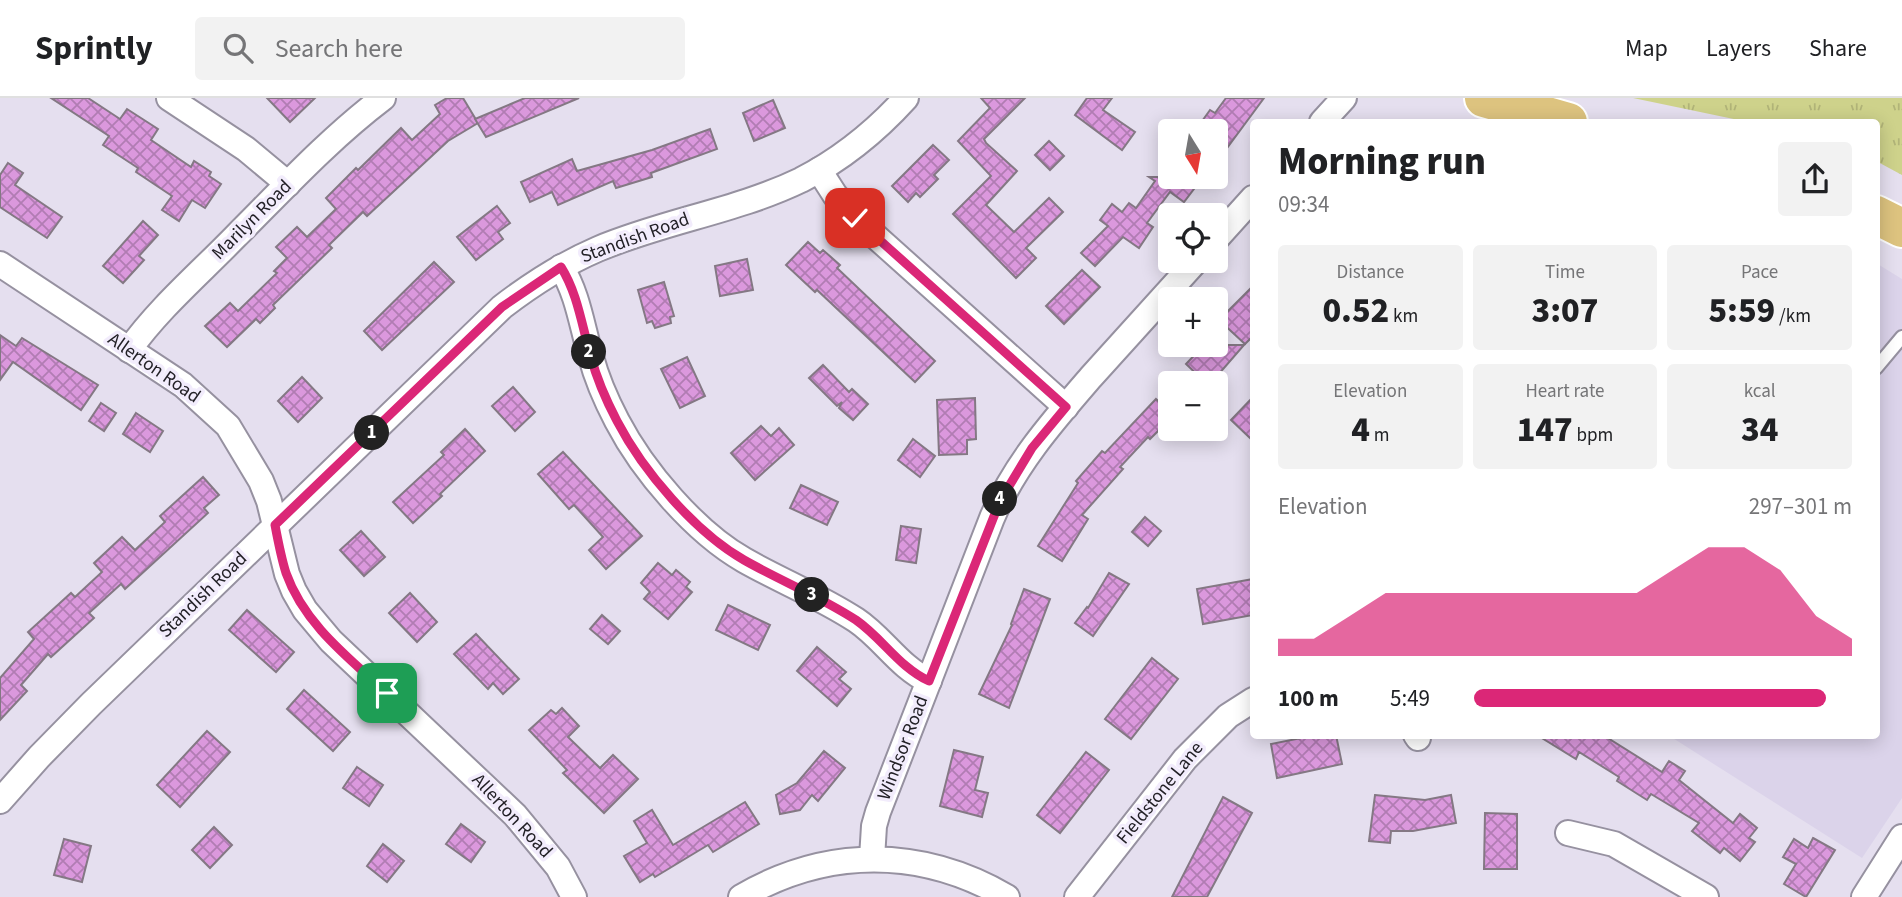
<!DOCTYPE html>
<meta charset="utf-8">
<style>
body{margin:0;font-family:"Source Sans 3",sans-serif;background:#f2f2f2;color:#202124;height:100vh;display:flex;flex-direction:column;font-size:26px;white-space:nowrap}
*{box-sizing:border-box;margin:0}
p{font-size:23px;color:#757577}
.icon{flex:none;width:38px;height:38px;fill:none;stroke:currentColor;stroke-width:2;stroke-linecap:round;stroke-linejoin:round}
.map{position:relative;flex:1;overflow:hidden}
.side{position:absolute;left:1250px;top:21px;width:630px;height:620px;display:flex;flex-direction:column;background:#fff;border-radius:7px;box-shadow:0 4px 18px #0003}
.side>*{flex:none}
.needle{width:46px;rotate:169deg}
.tools{position:absolute;left:1158px;top:21px;display:grid;gap:14px}
.tools a{display:grid;place-items:center;width:70px;height:70px;border-radius:7px;background:#fff;box-shadow:0 4px 18px #0003;font-size:35px}
.pin{position:absolute;display:grid;place-items:center;width:60px;height:60px;color:#fff;margin:-30px;border-radius:14px;box-shadow:0 4px 10px #0006}
.km{position:absolute;width:35px;height:35px;margin:-18px;border-radius:50%;background:#222;color:#fff;font-size:19px;line-height:35px;text-align:center}
.round{display:grid;place-items:center;flex:none;width:74px;height:74px;border-radius:7px;background:#f2f2f2}
.head{display:flex;align-items:center;justify-content:space-between;height:119px;padding:0 28px}
h1{font-size:38px;font-weight:800;line-height:52px}
.stats{display:grid;grid-template-columns:repeat(3,1fr);gap:10px;height:119px;padding:7px 28px}
.stats div{display:grid;align-content:center;border-radius:7px;background:#f2f2f2;text-align:center}
.stats b{font-size:35px;font-weight:800}
.stats small{font-size:19px;font-weight:400}
.stats p{font-size:19px}
.chart{height:196px;padding:14px 28px}
.chart p{display:flex;justify-content:space-between}
.chart svg{width:100%;height:126px;margin-top:7px;fill:#db2777;opacity:.7}
ul{padding:0 28px;list-style:none;font-size:23px}
li{display:grid;grid-template-columns:112px 84px 1fr;align-items:center;height:52px}
li i{height:18px;border-radius:9px;background:#db2777}
header{display:flex;align-items:center;gap:42px;box-sizing:border-box;height:98px;padding:0 35px;background:#fff;border-bottom:2px solid #e0e0e0}
header strong{font-size:33px}
nav{display:flex;gap:38px;margin-inline-start:auto;font-size:24px}
.search{width:490px;height:63px;background:#f2f2f2;display:flex;align-items:center;gap:18px;box-sizing:border-box;padding:0 24px;border-radius:7px;color:#757577;font-size:26px}
.map>svg:first-child{display:block}
.built{fill:#dbd3ea}
.grass{fill:url(#grass-tufts)}
.building{fill:url(#building-cross-hatch);stroke:#847884;stroke-width:2}
.lines{fill:none;stroke-linecap:round;stroke-linejoin:round}
.service-casing{stroke:#9691a0;stroke-width:16}
.minor-casing{stroke:#9691a0;stroke-width:28}
.primary-casing{stroke:#fff;stroke-width:42}
.service{stroke:#fff;stroke-width:12}
.minor{stroke:#fff;stroke-width:24}
.primary{stroke:#ddc37f;stroke-width:38}
.route-casing{stroke:#fff;stroke-width:14}
.route{stroke:#db2777;stroke-width:9}
.labels{text-anchor:middle;dominant-baseline:central;stroke-width:7;stroke-linejoin:round;paint-order:stroke}
.street-label{font-size:19px;fill:#232127;stroke:#f2ecfc}
</style>
<header>
<strong>Sprintly</strong>
<div class="search"><svg class="icon" aria-label="search" viewBox="0 0 24 24"><circle cx="10" cy="10" r="6"/><path d="M15 15l6 6"/></svg>Search here</div>
<nav><a>Map</a><a>Layers</a><a>Share</a></nav>
</header>
<div class="map">
<svg width="1902" height="799" viewBox="0 0 1902 799">
<defs>
<pattern id="grass-tufts" width="24" height="20" patternUnits="userSpaceOnUse" patternTransform="scale(1.75)"><rect width="24" height="20" fill="#ced28b"/><path d="M3 7l-1-3M5 7V3M7 7l1-3M15 17l-1-3M17 17v-4M19 17l1-3" fill="none" stroke="#b1b478"/></pattern>
<pattern id="building-cross-hatch" width="8" height="8" patternUnits="userSpaceOnUse" patternTransform="scale(1.75)"><rect width="8" height="8" fill="#db98dd"/><path d="M0 0l8 8M0 8l8-8" fill="none" stroke="#b17cb3"/></pattern>
</defs>
<rect width="100%" height="100%" fill="#e5dfef"/>
<polygon class="built" points="1876,165 1902,181 1902,700 1862,760 1668,637 1876,637"/>
<polygon class="grass" points="1633,0 1902,0 1902,77 1876,63 1876,24 1748,24"/>
<g class="building">
<polygon points="51,0 88,0 120,21 127,11 158,31 151,42 191,69 194,63 211,74 209,78 221,86 205,110 192,102 179,123 162,112 172,98 136,74 138,70 103,47 109,38"/>
<polygon points="267,0 315,0 290,24"/>
<polygon points="447,0 463,0 478,25 448,43 367,118 363,114 329,147 332,150 273,207 275,210 260,225 256,221 227,249 205,228 230,205 238,213 277,175 274,173 287,160 276,149 297,129 307,139 336,111 326,100 356,70 358,72 401,30 412,42 440,16 435,7"/>
<polygon points="525,0 579,0 486,39 475,21"/>
<polygon points="981,0 1025,0 984,41 986,45 1017,73 986,107 1014,134 1049,100 1063,114 1026,150 1036,160 1016,180 953,116 991,78 958,43 990,10"/>
<polygon points="1087,0 1112,0 1103,12 1135,34 1122,52 1075,17"/>
<polygon points="1226,0 1264,0 1216,65 1216,33 1195,33 1210,12 1215,15"/>
<polygon points="773,2 785,30 754,43 743,15"/>
<polygon points="710,31 717,51 651,75 652,79 616,90 613,83 558,107 552,94 530,104 521,84 572,61 577,73 652,52"/>
<polygon points="1049,43 1064,58 1050,72 1035,57"/>
<polygon points="933,47 949,62 934,77 938,81 920,99 916,95 908,104 892,88"/>
<polygon points="1171,63 1171,79 1203,79 1184,104 1170,94 1147,125 1153,129 1139,150 1123,139 1095,168 1081,155 1108,128 1100,122 1112,106 1122,114 1129,105 1136,110 1155,83 1149,79 1159,79"/>
<polygon points="8,65 23,75 15,87 62,119 47,140 0,109 0,77"/>
<polygon points="497,108 510,125 498,134 503,141 476,162 457,139"/>
<polygon points="143,123 158,137 139,158 144,162 123,185 103,168"/>
<polygon points="808,144 820,155 823,152 840,167 837,170 935,263 915,284 817,192 815,194 786,167"/>
<polygon points="747,161 753,192 720,198 715,168"/>
<polygon points="434,164 454,184 382,252 364,233"/>
<polygon points="1082,172 1100,189 1064,226 1046,208"/>
<polygon points="664,184 674,218 670,219 671,225 655,230 652,223 647,225 638,192"/>
<polygon points="1253,188 1253,238 1245,246 1219,222"/>
<polygon points="0,237 16,248 22,240 98,287 81,312 13,264 0,282"/>
<polygon points="1204,247 1244,247 1211,285 1206,285 1186,266"/>
<polygon points="687,259 705,298 680,310 661,271"/>
<polygon points="823,267 849,294 852,291 868,306 853,322 839,310 842,304 837,308 809,280"/>
<polygon points="302,279 322,300 298,324 278,303"/>
<polygon points="513,289 535,314 515,333 492,308"/>
<polygon points="1253,299 1253,343 1231,322"/>
<polygon points="975,300 976,341 967,342 967,356 939,357 937,302"/>
<polygon points="1156,301 1171,314 1171,320 1150,341 1148,339 1120,369 1123,371 1082,417 1088,421 1062,463 1038,448 1078,385 1076,383 1102,353 1105,355"/>
<polygon points="101,305 116,315 104,333 89,323"/>
<polygon points="136,315 163,333 150,354 123,336"/>
<polygon points="761,328 771,338 779,330 794,347 755,382 731,355"/>
<polygon points="465,331 485,353 440,396 442,398 413,425 393,404 444,357 441,354"/>
<polygon points="913,341 935,358 920,379 898,362"/>
<polygon points="563,354 642,438 606,471 589,452 603,439 574,407 569,411 538,376"/>
<polygon points="203,379 219,397 204,410 208,415 125,491 121,486 89,515 94,520 51,559 48,556 21,587 27,593 0,622 0,580 34,541 28,534 71,495 75,499 102,474 94,465 122,439 135,452 165,424 160,418"/>
<polygon points="801,387 838,404 827,427 790,410"/>
<polygon points="1145,419 1161,433 1148,448 1132,434"/>
<polygon points="901,428 921,431 916,465 896,462"/>
<polygon points="361,433 385,459 364,478 340,452"/>
<polygon points="658,465 672,477 676,472 690,484 686,489 692,494 668,521 644,501 650,494 641,485"/>
<polygon points="1109,475 1129,486 1093,538 1075,525 1087,509 1088,510"/>
<polygon points="1253,481 1253,517 1203,526 1197,491"/>
<polygon points="1024,491 1050,501 1009,610 979,596 1012,527 1011,526"/>
<polygon points="410,495 437,524 417,544 389,515"/>
<polygon points="728,507 770,527 758,552 716,532"/>
<polygon points="247,512 294,554 276,574 229,532"/>
<polygon points="602,517 620,533 608,546 590,531"/>
<polygon points="476,536 519,581 503,596 493,585 488,591 454,556"/>
<polygon points="817,549 846,574 839,581 851,591 837,608 797,573"/>
<polygon points="1152,560 1178,581 1131,641 1105,621"/>
<polygon points="304,592 350,634 333,653 287,611"/>
<polygon points="562,610 579,628 568,639 600,670 613,657 638,681 604,715 563,675 567,672 529,632 551,612 556,616"/>
<polygon points="207,633 230,654 180,709 157,687"/>
<polygon points="1316,637 1336,637 1342,666 1277,680 1271,646"/>
<polygon points="1537,637 1603,637 1662,674 1669,663 1685,673 1679,682 1733,725 1740,716 1757,730 1749,740 1755,744 1740,763 1724,750 1720,755 1692,733 1699,725 1651,696 1647,702 1617,683 1619,679 1579,654 1576,661"/>
<polygon points="954,652 983,659 975,692 988,695 982,719 940,708"/>
<polygon points="824,653 845,670 818,703 812,697 800,712 780,716 776,697 797,685"/>
<polygon points="1086,654 1109,672 1060,735 1037,717"/>
<polygon points="357,669 383,687 369,708 343,690"/>
<polygon points="1375,697 1425,702 1451,697 1456,725 1413,733 1391,733 1390,745 1369,743"/>
<polygon points="1223,699 1252,715 1207,799 1172,799"/>
<polygon points="745,704 759,726 713,754 708,747 655,779 653,776 640,784 624,758 647,745 634,723 652,712 673,747"/>
<polygon points="1485,715 1517,716 1517,771 1484,771"/>
<polygon points="461,726 485,744 471,764 446,746"/>
<polygon points="214,729 232,747 210,770 192,752"/>
<polygon points="1813,740 1835,752 1806,799 1784,786 1796,766 1783,759 1794,741 1808,750"/>
<polygon points="64,741 91,748 82,784 54,777"/>
<polygon points="383,746 404,763 387,784 367,768"/>
</g>
<g class="lines">
<defs>
<polyline id="service" points="1876,270 1902,239"/>
<g id="minor">
<polyline points="169,0 246,51 288,86"/>
<polyline points="1322,24 1344,0"/>
<polyline points="819,72 835,97 855,120 1066,309"/>
<polyline points="1216,141 1253,100"/>
<polyline points="0,166 183,287 228,328 261,383 269,403 287,476 294,493 305,512 331,543 515,717 558,769 574,799"/>
<path d="M561,169C578,196 582,229 591,259C597,282 606,302 617,323C643,373 695,434 744,462C781,483 821,499 856,522C883,540 899,569 929,583"/>
<path d="M129,252C159,210 199,176 235,139C283,91 329,41 383,0"/>
<polyline points="1416,637 1418,640"/>
<path d="M0,703L39,659L91,606L502,209C532,186 563,166 598,151C664,123 737,113 801,82C840,62 877,32 906,0"/>
<polyline points="1568,735 1614,746 1706,799"/>
<path d="M872,760L874,728L878,714L992,420C1015,366 1053,323 1091,279C1126,240 1161,202 1196,163"/>
<path d="M741,799C827,749 921,749 1007,799"/>
<polyline points="1077,799 1185,661 1228,618 1253,602"/>
<polyline points="1864,799 1902,739"/>
</g>
<g id="primary">
<polyline points="1484,0 1568,24"/>
<polyline points="1876,117 1902,130"/>
</g>
</defs>
<use href="#service" class="service-casing"/>
<use href="#minor" class="minor-casing"/>
<use href="#primary" class="primary-casing"/>
<use href="#service" class="service"/>
<use href="#minor" class="minor"/>
<use href="#primary" class="primary"/>
</g>
<g class="lines">
<defs>
<path id="route" d="M387,595C349,560 304,526 286,475C281,459 278,443 275,427L502,209L561,169C578,196 582,229 591,259C597,282 606,302 617,323C643,373 695,434 744,462C781,483 821,499 856,522C883,541 899,569 929,583L1000,403L1032,350L1066,309L855,120"/>
</defs>
<use href="#route" class="route-casing"/>
<use href="#route" class="route"/>
</g>
<g class="labels">
<g class="street-label">
<text transform="translate(252 122) rotate(-45)">Marilyn Road</text>
<text transform="translate(635 140) rotate(-20)">Standish Road</text>
<text transform="translate(154 270) rotate(35)">Allerton Road</text>
<text transform="translate(203 497) rotate(-44)">Standish Road</text>
<text transform="translate(903 650) rotate(-69)">Windsor Road</text>
<text transform="translate(1160 695) rotate(-51)">Fieldstone Lane</text>
<text transform="translate(512 718) rotate(47)">Allerton Road</text>
</g>
</g>
</svg>
<div class="tools">
<a><svg class="needle" viewBox="-14 -14 28 28"><path d="M0-13l5 13h-10z" fill="#e53935"/><path d="M0 13l5-13h-10z" fill="#757577"/></svg></a>
<a><svg class="icon" aria-label="locate" viewBox="0 0 24 24"><circle cx="12" cy="12" r="6"/><path d="M12 2v4M12 18v4M2 12h4M18 12h4"/></svg></a>
<a>+</a>
<a>−</a>
</div>
<div class="pin" style="left:387px;top:595px;background:#1e9e55"><svg class="icon" aria-label="arrive" viewBox="0 0 24 24"><path d="M6 21V4h12l-3 4 3 4H6"/></svg></div>
<div class="pin" style="left:855px;top:120px;background:#d93025"><svg class="icon" aria-label="check" viewBox="0 0 24 24"><path d="M5 12l5 5 9-10"/></svg></div>
<b class="km" style="left:372px;top:335px">1</b>
<b class="km" style="left:589px;top:254px">2</b>
<b class="km" style="left:812px;top:497px">3</b>
<b class="km" style="left:1000px;top:401px">4</b>
<section class="side">
<div class="head"><div><h1>Morning run</h1><p>09:34</p></div><a class="round"><svg class="icon" aria-label="share" viewBox="0 0 24 24"><path d="M12 15V3M7 8l5-5 5 5M5 13v7h14v-7"/></svg></a></div>
<div class="stats">
<div><p>Distance</p><b>0.52<small> km</small></b></div>
<div><p>Time</p><b>3:07</b></div>
<div><p>Pace</p><b>5:59<small> /km</small></b></div>
</div>
<div class="stats">
<div><p>Elevation</p><b>4<small> m</small></b></div>
<div><p>Heart rate</p><b>147<small> bpm</small></b></div>
<div><p>kcal</p><b>34</b></div>
</div>
<div class="chart"><p><span>Elevation</span>297–301 m</p>
<svg viewBox="0 0 160 44" preserveAspectRatio="none"><path d="M0 44V38L10 38L20 30L30 22L40 22L50 22L60 22L70 22L80 22L90 22L100 22L110 14L120 6L130 6L140 14L150 30L160 38V44z"/></svg>
</div>
<ul>
<li><b>100 m</b>5:49<i style="width:93%"></i></li>
</ul>
</section>
</div>
